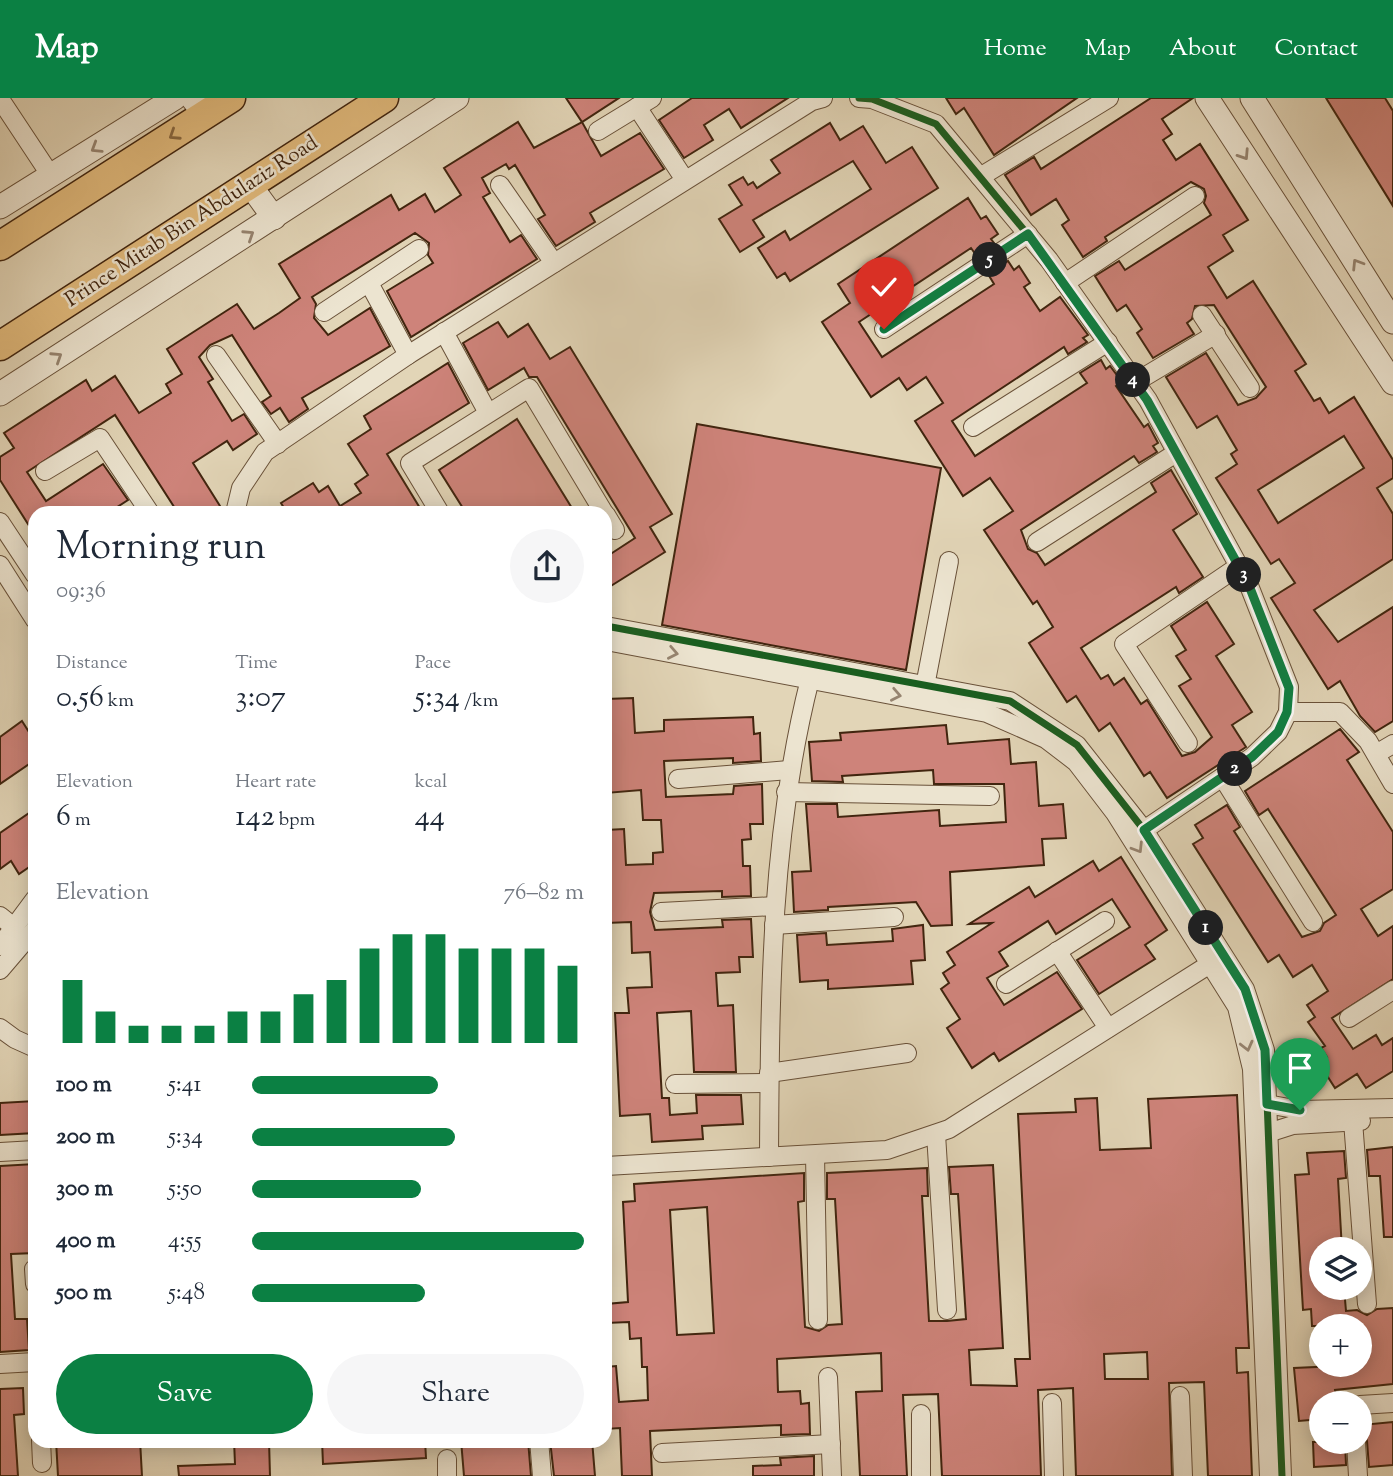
<!DOCTYPE html>
<meta charset="utf-8">
<style>
body{margin:0;font-family:"Sorts Mill Goudy",serif;background:#f6f6f7;color:#1f2937;height:100vh;display:flex;flex-direction:column;font-size:26px;white-space:nowrap}
*{box-sizing:border-box;margin:0}
p{font-size:23px;color:#747a83}
.icon{flex:none;width:38px;height:38px;fill:none;stroke:currentColor;stroke-width:2;stroke-linecap:round;stroke-linejoin:round}
.map{position:relative;flex:1;overflow:hidden}
.details{position:absolute;left:28px;top:408px;width:584px;height:942px;display:flex;flex-direction:column;background:#fff;border-radius:21px;box-shadow:0 4px 18px #0003}
.details>*{flex:none}
.buttons{position:absolute;left:1309px;top:1139px;display:grid;gap:14px}
.buttons a{display:grid;place-items:center;width:63px;height:63px;border-radius:50%;background:#fff;box-shadow:0 4px 18px #0003;font-size:35px}
.pin{position:absolute;display:grid;place-items:center;width:60px;height:60px;color:#fff;margin:-72px -30px;border-radius:50% 50% 50% 0;rotate:-45deg;box-shadow:0 0 7px #0007}
.pin .icon{rotate:45deg}
.km{position:absolute;width:35px;height:35px;margin:-18px;border-radius:50%;background:#222;color:#fff;font-size:19px;line-height:35px;text-align:center}
.round{display:grid;place-items:center;flex:none;width:74px;height:74px;border-radius:37px;background:#f6f6f7}
.summary{display:flex;align-items:center;justify-content:space-between;height:119px;padding:0 28px}
h1{font-size:38px;font-weight:600;line-height:52px}
.stats{display:grid;grid-template-columns:repeat(3,1fr);gap:10px;height:119px;padding:7px 28px}
.stats div{display:grid;align-content:center}
.stats b{font-size:30px;font-weight:600}
.stats small{font-size:19px;font-weight:400}
.stats p{font-size:19px}
.chart{height:196px;padding:14px 28px}
.chart p{display:flex;justify-content:space-between}
.chart svg{width:100%;height:126px;margin-top:7px;stroke:#0b8043;stroke-width:6}
.primary-button{display:flex;gap:14px;margin-top:auto;padding:14px 28px}
.primary-button a{flex:1;height:80px;border-radius:42px;background:#0b8043;color:#fff;font-size:28px;font-weight:600;line-height:80px;text-align:center}
.primary-button a+a{background:#f6f6f7;color:#1f2937}
ul{padding:0 28px;list-style:none;font-size:23px}
li{display:grid;grid-template-columns:112px 84px 1fr;align-items:center;height:52px}
li i{height:18px;border-radius:9px;background:#0b8043}
header{display:flex;align-items:center;gap:42px;box-sizing:border-box;height:98px;padding:0 35px;background:#0b8043;color:#fff}
header strong{font-size:33px}
nav{display:flex;gap:38px;margin-inline-start:auto;font-size:24px}
.map>svg:first-child{display:block}
.building{fill:#ce837a;stroke:#41250f;stroke-width:2;fill-rule:evenodd}
.lines{fill:none;stroke-linecap:round;stroke-linejoin:round}
.minor-casing{stroke:#695139;stroke-width:20}
.tertiary-casing{stroke:#695139;stroke-width:25}
.primary-casing{stroke:#41250f;stroke-width:31}
.minor{stroke:#ece4d0;stroke-width:18}
.tertiary{stroke:#ece4d0;stroke-width:23}
.primary{stroke:#e1ba7c;stroke-width:28}
.cycleway-casing{stroke:#ece4d0;stroke-width:11}
.cycleway{stroke:#1b5e20;stroke-width:7}
.oneway{stroke:#896840}
.oneway2{stroke:#968470}
.route-casing{stroke:#fff;stroke-width:14}
.route{stroke:#0b8043;stroke-width:9}
.labels{text-anchor:middle;dominant-baseline:central;stroke-width:5;stroke-linejoin:round;paint-order:stroke}
.street-label{font-size:21px;fill:#41250f;stroke:#ece4d0}
</style>
<header>
<strong>Map</strong>
<nav><a>Home</a><a>Map</a><a>About</a><a>Contact</a></nav>
</header>
<div class="map">
<svg width="1393" height="1378" viewBox="0 0 1393 1378">
<rect width="100%" height="100%" fill="#e2d5b7"/>
<filter id="stains"><feTurbulence type="fractalNoise" baseFrequency=".00286" numOctaves="4"/><feColorMatrix values="0 0 0 0 .2 0 0 0 0 .09 0 0 0 0 .02 0 0 0 .5 -.17"/></filter>
<radialGradient id="worn" r=".72"><stop offset=".6" stop-color="#630" stop-opacity="0"/><stop offset="1" stop-color="#630" stop-opacity=".3"/></radialGradient>
<g class="building">
<polygon points="566,0 619,0 582,24"/>
<polygon points="692,0 788,0 741,30 729,11 704,27 713,42 684,60 659,22"/>
<polygon points="946,0 1077,0 994,57 964,10 956,16"/>
<path d="M1151,0H1193L1162,21L1172,36L1163,42L1176,62L1200,46L1248,122L1223,137L1233,153L1208,169L1227,200L1253,183L1306,266L1295,273L1314,303L1320,300L1329,315L1354,299L1393,362V380L1377,390L1393,416V461L1314,512L1338,544L1393,509V623L1375,634L1360,618L1340,583L1328,591L1271,500L1295,485L1279,461L1271,466L1216,380L1237,366L1231,356L1237,352L1217,318L1197,330L1166,279L1206,255L1238,307L1256,300L1266,289L1214,207L1195,208L1192,221L1187,225L1194,236L1153,260L1137,235L1142,231L1126,207L1117,213L1095,178L1119,163L1125,172L1211,117L1204,105L1206,98L1204,91L1191,84L1105,139L1107,143L1083,159L1062,127L1069,122L1056,101L1031,117L1005,77L1034,59L1041,71ZM1344,338L1364,370L1278,425L1258,392Z"/>
<polygon points="1326,0 1385,0 1393,13 1393,108"/>
<polygon points="518,24 534,50 582,24 601,58 640,35 664,71 590,115 595,124 556,148 538,121 545,117 515,67 509,71 506,66 482,80 490,95 483,99 510,144 521,137 537,161 411,239 387,193 433,165 428,157 429,145 415,135 312,199 316,206 314,220 328,237 370,210 390,248 302,300 308,311 289,324 280,310 271,316 262,304 271,298 232,237 210,247 199,259 213,281 208,284 232,323 244,316 257,336 233,352 227,343 193,365 220,408 210,415 178,415 115,317 27,374 46,403 103,366 128,402 108,415 35,415 35,437 0,382 0,359 14,350 4,335 86,282 92,293 115,278 139,315 171,295 166,286 182,276 167,251 237,206 254,231 279,215 300,200 279,166 391,97 399,112 425,96 435,114 461,97 444,70"/>
<polygon points="830,25 840,42 863,28 886,65 912,49 938,90 790,183 785,175 777,180 758,150 785,133 790,142 871,91 853,63 753,122 764,139 740,154 719,121 742,107 729,87 743,79 748,87 753,84 757,90 780,75 771,62"/>
<polygon points="968,100 981,121 986,118 998,136 991,141 994,145 976,157 971,150 859,224 882,259 994,186 988,176 1008,163 1014,172 1019,168 1030,185 1024,189 1040,213 1060,199 1088,237 1083,240 1087,244 1068,256 1064,249 952,323 975,358 1087,285 1080,275 1101,262 1106,271 1110,268 1122,284 1116,288 1144,329 1148,326 1158,345 1153,348 1157,354 1139,365 1134,358 1021,432 1028,451 1037,455 1045,467 1156,394 1151,385 1171,372 1197,416 1173,432 1203,479 1179,495 1176,489 1081,550 1101,581 1108,577 1114,587 1124,580 1141,606 1147,602 1182,658 1195,654 1212,639 1179,588 1191,581 1176,558 1186,552 1171,528 1207,504 1234,546 1216,558 1252,614 1232,627 1246,649 1167,700 1150,674 1144,678 1110,625 1099,633 1076,598 1067,604 1029,545 1053,529 1037,503 1033,506 984,432 1013,413 990,380 963,398 915,323 943,305 926,279 907,292 899,280 871,299 822,224 850,205 838,186"/>
<polygon points="498,224 508,239 528,226 550,261 570,249 672,416 650,429 665,454 606,491 606,459 635,440 537,279 529,279 524,270 488,292 463,245"/>
<polygon points="448,265 469,305 387,356 423,415 287,415 281,405 313,385 319,394 328,388 340,408 361,395 355,386 368,377 348,346 371,331 364,318"/>
<polygon points="517,321 575,415 466,415 439,372"/>
<polygon points="697,326 941,370 906,572 662,527"/>
<polygon points="633,600 635,635 664,633 664,622 753,619 754,636 760,635 761,663 733,665 733,660 664,663 666,699 733,696 734,688 762,686 763,726 750,726 751,741 742,742 743,768 750,768 751,798 722,799 722,793 654,795 650,814 655,832 723,829 722,822 751,821 753,859 739,859 740,874 716,875 718,908 733,907 736,974 694,974 691,913 657,915 662,1000 669,1000 670,1017 697,1015 696,997 741,997 743,1026 702,1028 703,1041 652,1044 650,1016 620,1018 615,915 629,915 627,890 652,889 650,854 632,855 631,824 606,825 606,732 624,731 626,767 653,766 653,755 663,754 661,722 643,722 641,692 606,695 606,667 610,667 606,601"/>
<polygon points="22,623 29,634 35,630 35,662 0,686 0,639"/>
<polygon points="946,627 948,646 1009,641 1011,666 1036,664 1039,708 1063,706 1066,740 1042,741 1044,767 950,774 952,827 931,828 916,804 828,809 828,812 794,814 792,774 811,773 806,706 837,706 838,719 939,712 940,728 1006,724 1004,686 934,686 933,672 842,678 843,684 812,683 809,644 841,642 840,635"/>
<polygon points="1340,631 1359,654 1347,662 1393,734 1393,791 1361,811 1378,838 1393,828 1393,881 1332,920 1353,951 1376,937 1382,947 1393,940 1393,973 1366,990 1357,976 1335,990 1319,965 1327,959 1321,950 1325,948 1308,924 1315,919 1307,907 1328,893 1312,867 1293,879 1279,857 1268,864 1193,746 1203,740 1195,727 1227,707 1240,729 1234,733 1302,839 1320,833 1324,825 1336,817 1268,711 1259,717 1245,693"/>
<polygon points="35,711 35,765 19,776 11,763 0,771 0,735"/>
<polygon points="1121,759 1167,832 1145,847 1155,861 1099,896 1077,862 1130,829 1112,801 1056,836 1048,823 999,854 1008,868 987,880 1004,907 1057,874 1082,911 999,963 994,955 972,970 947,930 960,921 941,891 949,885 943,875 955,867 947,854 992,825 969,826 1029,789 1035,799 1093,763 1099,773"/>
<polygon points="923,827 925,862 911,863 913,886 828,891 828,882 800,884 797,837 826,835 827,847 893,843 892,831"/>
<path d="M1237,997L1249,1250H1236L1237,1275L1248,1274L1252,1378H1208L1204,1284L1169,1285L1172,1378H1076L1073,1290L1038,1292L1041,1378H942L938,1296L903,1297L907,1378H860L856,1294L882,1293L881,1255L777,1261L778,1294L800,1293L801,1306L809,1305L810,1336L781,1337V1327L650,1333L652,1378H622L620,1330L606,1331V1269L616,1268L619,1304L648,1302L647,1269H642L641,1240L630,1241L629,1224L606,1225V1206L628,1204L623,1104L635,1103L634,1086L804,1075V1103L798,1104L805,1229L819,1233L828,1227L842,1226L835,1101H827V1075L927,1070L928,1098H922L929,1223H947L966,1221L958,1096H951L949,1069L993,1067L1003,1250L969,1252L971,1287L1017,1288L1015,1261H1030L1018,1016L1076,1014L1075,1001L1097,1000L1100,1052L1151,1050L1148,1001ZM707,1109L714,1235L677,1237L670,1112ZM1147,1254L1148,1281H1105L1104,1256Z"/>
<polygon points="35,1003 35,1035 0,1037 0,1005"/>
<polygon points="1393,1049 1393,1139 1384,1139 1380,1078 1369,1078 1367,1052"/>
<polygon points="1344,1053 1346,1080 1338,1081 1342,1152 1321,1152 1321,1190 1344,1190 1346,1213 1357,1212 1367,1217 1377,1211 1393,1210 1393,1286 1335,1292 1336,1299 1326,1300 1326,1306 1321,1306 1321,1321 1299,1323 1294,1270 1360,1267 1360,1228 1312,1228 1311,1211 1303,1212 1295,1077 1309,1076 1307,1055"/>
<polygon points="35,1066 35,1155 11,1156 15,1221 27,1221 29,1252 0,1254 0,1068"/>
<polygon points="23,1290 24,1316 14,1317 18,1378 0,1378 0,1291"/>
<polygon points="1393,1324 1393,1367 1369,1369 1367,1343 1361,1327"/>
<polygon points="56,1342 140,1342 142,1378 58,1378"/>
<polygon points="234,1342 269,1342 270,1378 179,1378 178,1368 235,1366"/>
<polygon points="322,1342 425,1342 426,1360 323,1366"/>
<polygon points="461,1342 528,1342 531,1378 464,1378"/>
<polygon points="550,1342 592,1342 595,1378 554,1378"/>
<polygon points="1313,1344 1345,1344 1346,1367 1314,1369"/>
<polygon points="814,1358 814,1378 753,1378 753,1368 781,1367 780,1360"/>
</g>
<g class="lines">
<defs>
<g id="minor">
<polyline points="859,0 872,1 936,26 1049,162 1148,302 1248,485 1289,589 1288,614 1278,634 1252,659 1144,732"/>
<polyline points="0,1 51,78"/>
<polyline points="637,9 685,82"/>
<polyline points="598,33 652,0"/>
<polyline points="980,79 1109,0"/>
<polyline points="500,87 554,165"/>
<polyline points="369,185 408,257"/>
<polyline points="1065,185 1195,98"/>
<polyline points="324,214 419,151"/>
<polyline points="1202,217 1250,290"/>
<polyline points="884,231 1028,136"/>
<polyline points="444,234 488,315"/>
<polyline points="216,257 278,346"/>
<polyline points="1134,285 1216,236"/>
<polyline points="973,329 1108,244"/>
<polyline points="45,373 100,340 150,415"/>
<polyline points="235,415 241,390 265,354 408,257 812,3 823,0"/>
<polyline points="440,415 410,365 529,290 604,415"/>
<polyline points="606,417 615,432"/>
<polyline points="0,424 35,477"/>
<polyline points="1037,444 1176,355"/>
<polyline points="0,467 35,522"/>
<polyline points="606,528 1010,603 1077,647 1144,732 1245,891 1265,952 1282,1378"/>
<polyline points="606,543 987,615 1046,641 1076,664 1115,715 1237,909 1252,971 1269,1378"/>
<polyline points="925,588 949,463"/>
<polyline points="1288,614 1340,614 1368,643 1393,686"/>
<polyline points="1188,645 1124,546 1239,468"/>
<polyline points="1376,656 1393,646"/>
<polyline points="1223,680 1313,824"/>
<polyline points="678,681 789,672"/>
<polyline points="786,694 990,698"/>
<polyline points="661,814 775,808"/>
<polyline points="0,818 15,830"/>
<polyline points="774,827 894,819"/>
<polyline points="0,848 35,801"/>
<polyline points="1057,853 1108,930"/>
<polyline points="0,872 35,831"/>
<polyline points="1006,886 1105,823"/>
<polyline points="1349,920 1393,892"/>
<polyline points="0,930 15,941 35,950"/>
<polyline points="769,975 907,955"/>
<polyline points="675,986 769,985"/>
<polyline points="1267,1006 1300,1012 1393,1010"/>
<polyline points="1353,1023 1367,1206"/>
<polyline points="1268,1035 1293,1027 1361,1023"/>
<polyline points="936,1036 947,1212"/>
<polyline points="0,1054 35,1052"/>
<polyline points="815,1057 818,1222"/>
<path d="M769,1059C770,898 770,738 810,581"/>
<polyline points="606,1068 887,1052 949,1031 1210,866"/>
<polyline points="34,1171 35,1186"/>
<polyline points="0,1266 35,1264"/>
<polyline points="828,1279 832,1378"/>
<polyline points="1180,1298 1183,1378"/>
<polyline points="1052,1305 1054,1378"/>
<polyline points="1360,1307 1393,1305"/>
<polyline points="41,1342 42,1365"/>
<polyline points="539,1342 542,1378"/>
<polyline points="1356,1344 1358,1378"/>
<polyline points="662,1355 831,1346"/>
<polyline points="447,1361 447,1378"/>
<polyline points="921,1378 921,1316"/>
</g>
<g id="tertiary">
<polyline points="192,0 205,17"/>
<polyline points="1207,0 1393,285"/>
<polyline points="1252,0 1393,224"/>
<polyline points="250,87 274,120"/>
<polyline points="0,109 175,0"/>
<polyline points="0,296 457,0"/>
</g>
<g id="primary">
<polyline points="0,148 231,0"/>
<polyline points="0,248 384,0"/>
</g>
</defs>
<use href="#minor" class="minor-casing"/>
<use href="#tertiary" class="tertiary-casing"/>
<use href="#primary" class="primary-casing"/>
<use href="#minor" class="minor"/>
<use href="#tertiary" class="tertiary"/>
<use href="#primary" class="primary"/>
<defs>
<g id="cycleway">
<polyline points="859,0 872,1 936,26 1049,162 1148,302 1248,485 1289,589 1288,614 1278,634 1252,659 1144,732"/>
<polyline points="606,528 1010,603 1077,647 1144,732 1245,891 1265,952 1282,1378"/>
</g>
</defs>
<use href="#cycleway" class="cycleway-casing"/>
<use href="#cycleway" class="cycleway"/>
</g>
<defs><path id="oneway-chevron" d="M-2-3.5L2.5 0L-2 3.5" fill="none" stroke-width="1.6" stroke-linecap="round" stroke-linejoin="round" transform="scale(1.75)"/></defs>
<use class="oneway" href="#oneway-chevron" transform="translate(174 37) rotate(147)"/>
<g class="oneway2">
<use href="#oneway-chevron" transform="translate(96 50) rotate(148)"/>
<use href="#oneway-chevron" transform="translate(1244 57) rotate(57)"/>
<use href="#oneway-chevron" transform="translate(249 137) rotate(-33)"/>
<use href="#oneway-chevron" transform="translate(1357 166) rotate(-122)"/>
<use href="#oneway-chevron" transform="translate(57 259) rotate(-33)"/>
<use href="#oneway-chevron" transform="translate(673 555) rotate(11)"/>
<use href="#oneway-chevron" transform="translate(896 597) rotate(11)"/>
<use href="#oneway-chevron" transform="translate(1138 750) rotate(58)"/>
<use href="#oneway-chevron" transform="translate(1247 948) rotate(76)"/>
</g>
<g class="lines">
<defs>
<polyline id="route" points="884,231 1028,136 1147,302 1248,485 1289,590 1287,614 1278,634 1252,659 1144,732 1245,891 1265,952 1267,1006 1300,1012"/>
</defs>
<use href="#route" class="route-casing"/>
<use href="#route" class="route"/>
</g>
<g class="labels">
<g class="street-label">
<text transform="translate(192 124) rotate(-33)">Prince Mitab Bin Abdulaziz Road</text>
</g>
</g>
<rect width="100%" height="100%" filter="url(#stains)"/>
<rect width="100%" height="100%" fill="url(#worn)"/>
</svg>
<div class="buttons">
<a><svg class="icon" aria-label="layers" viewBox="0 0 24 24"><path d="M12 4l9 5-9 5-9-5zM3 14l9 5 9-5"/></svg></a>
<a>+</a>
<a>−</a>
</div>
<div class="pin" style="left:1300px;top:1012px;background:#1e9e55"><svg class="icon" aria-label="arrive" viewBox="0 0 24 24"><path d="M6 21V4h12l-3 4 3 4H6"/></svg></div>
<div class="pin" style="left:884px;top:231px;background:#d93025"><svg class="icon" aria-label="check" viewBox="0 0 24 24"><path d="M5 12l5 5 9-10"/></svg></div>
<b class="km" style="left:1206px;top:830px">1</b>
<b class="km" style="left:1235px;top:671px">2</b>
<b class="km" style="left:1244px;top:477px">3</b>
<b class="km" style="left:1133px;top:282px">4</b>
<b class="km" style="left:990px;top:162px">5</b>
<section class="details">
<div class="summary"><div><h1>Morning run</h1><p>09:36</p></div><a class="round"><svg class="icon" aria-label="share" viewBox="0 0 24 24"><path d="M12 15V3M7 8l5-5 5 5M5 13v7h14v-7"/></svg></a></div>
<div class="stats">
<div><p>Distance</p><b>0.56<small> km</small></b></div>
<div><p>Time</p><b>3:07</b></div>
<div><p>Pace</p><b>5:34<small> /km</small></b></div>
</div>
<div class="stats">
<div><p>Elevation</p><b>6<small> m</small></b></div>
<div><p>Heart rate</p><b>142<small> bpm</small></b></div>
<div><p>kcal</p><b>44</b></div>
</div>
<div class="chart"><p><span>Elevation</span>76–82 m</p>
<svg viewBox="0 0 160 44" preserveAspectRatio="none"><path d="M5 44V22M15 44V33M25 44V38M35 44V38M45 44V38M55 44V33M65 44V33M75 44V27M85 44V22M95 44V11M105 44V6M115 44V6M125 44V11M135 44V11M145 44V11M155 44V17"/></svg>
</div>
<ul>
<li><b>100 m</b>5:41<i style="width:56%"></i></li>
<li><b>200 m</b>5:34<i style="width:61%"></i></li>
<li><b>300 m</b>5:50<i style="width:51%"></i></li>
<li><b>400 m</b>4:55<i style="width:100%"></i></li>
<li><b>500 m</b>5:48<i style="width:52%"></i></li>
</ul>
<div class="primary-button"><a>Save</a><a>Share</a></div>
</section>
</div>
